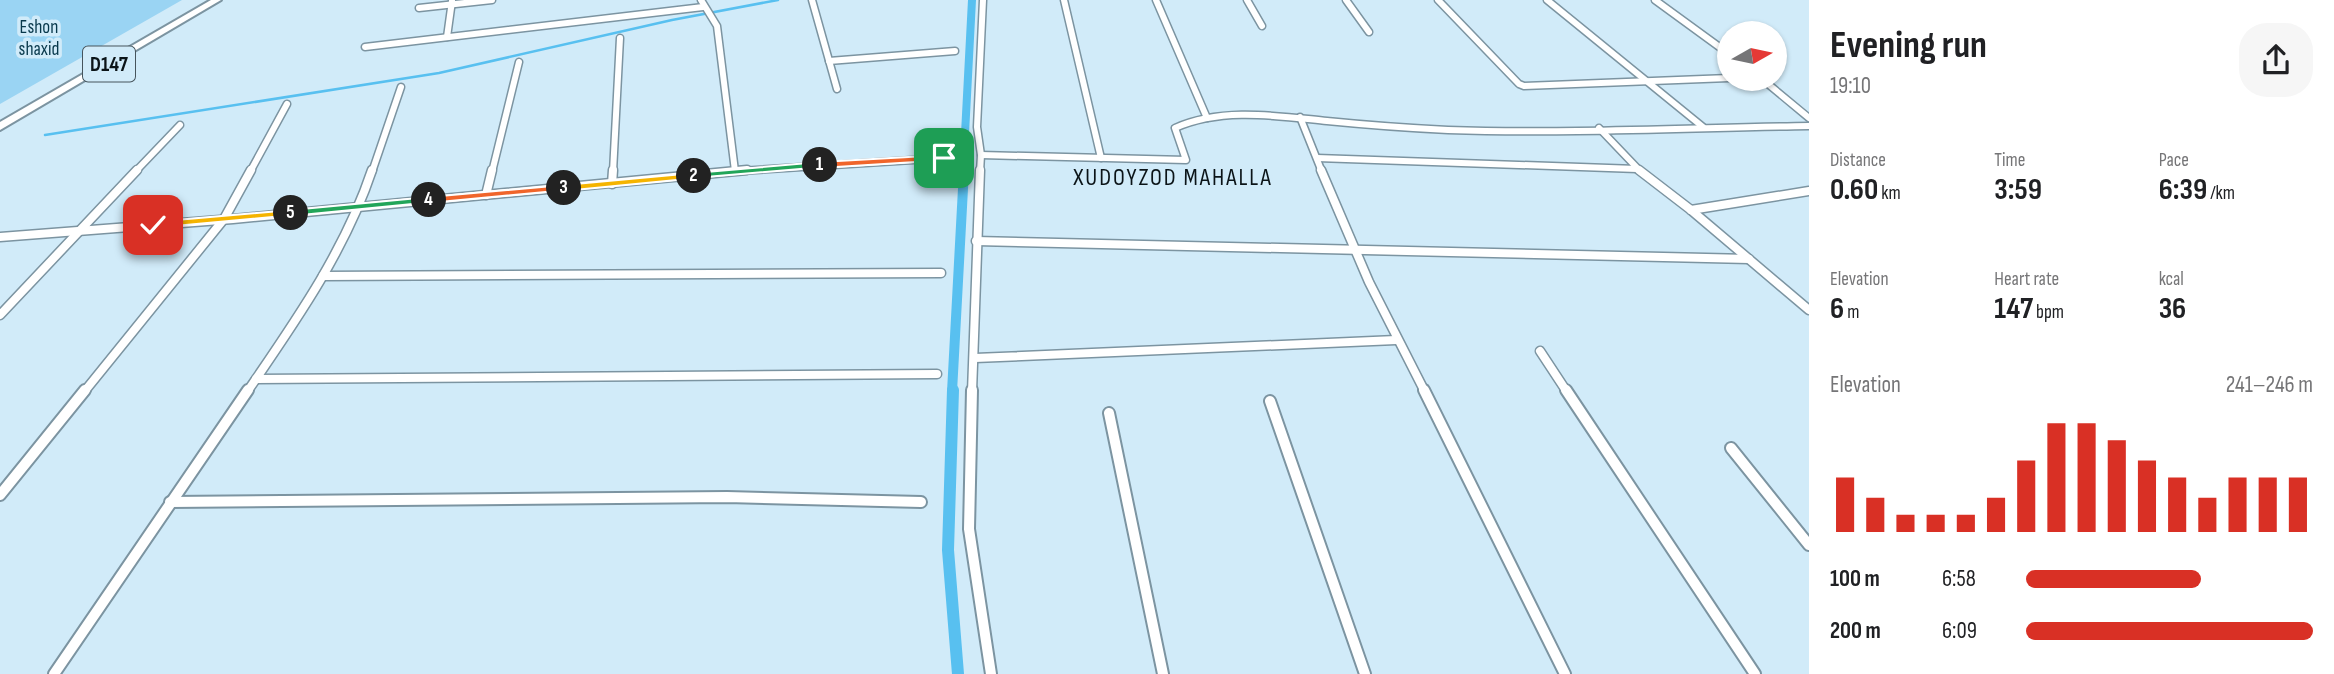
<!DOCTYPE html>
<meta charset="utf-8">
<style>
body{margin:0;font-family:"Sofia Sans Condensed",sans-serif;background:#f6f6f6;color:#202124;height:100vh;display:flex;flex-direction:column;font-size:26px;white-space:nowrap}
*{box-sizing:border-box;margin:0}
p{font-size:23px;color:#757577}
.icon{flex:none;width:38px;height:38px;fill:none;stroke:currentColor;stroke-width:2;stroke-linecap:round;stroke-linejoin:round}
.map{position:relative;flex:1;overflow:hidden}
.side{display:flex;flex-direction:column;background:#fff;width:525px}
.side>*{flex:none}
.needle{width:46px;rotate:81deg}
.buttons{position:absolute;left:1717px;top:21px;display:grid;gap:14px}
.buttons a{display:grid;place-items:center;width:70px;height:70px;border-radius:50%;background:#fff;box-shadow:0 2px 5px #0004;font-size:35px}
.pin{position:absolute;display:grid;place-items:center;width:60px;height:60px;color:#fff;margin:-30px;border-radius:14px;box-shadow:0 4px 10px #0006}
.km{position:absolute;width:35px;height:35px;margin:-18px;border-radius:50%;background:#222;color:#fff;font-size:19px;line-height:35px;text-align:center}
.round{display:grid;place-items:center;flex:none;width:74px;height:74px;border-radius:28px;background:#f6f6f6}
.summary{display:flex;align-items:center;justify-content:space-between;height:119px;padding:0 21px}
h1{font-size:38px;font-weight:700;line-height:52px}
.metrics{display:grid;grid-template-columns:repeat(3,1fr);gap:10px;height:119px;padding:7px 21px}
.metrics div{display:grid;align-content:center}
.metrics b{font-size:30px;font-weight:700}
.metrics small{font-size:19px;font-weight:400}
.metrics p{font-size:19px}
.chart{height:196px;padding:14px 21px}
.chart p{display:flex;justify-content:space-between}
.chart svg{width:100%;height:126px;margin-top:7px;stroke:#d93025;stroke-width:6}
ul{padding:0 21px;list-style:none;font-size:23px}
li{display:grid;grid-template-columns:112px 84px 1fr;align-items:center;height:52px}
li i{height:18px;border-radius:9px;background:#d93025}
main{display:flex;flex:1;min-height:0}
.map>svg:first-child{display:block}
.green{fill:#9ad4f3}
.lines{fill:none;stroke-linecap:round;stroke-linejoin:round}
.stream{stroke:#58c0f0;stroke-width:2.5}
.canal-far2{stroke:#58c0f0;stroke-width:8}
.canal-far1{stroke:#58c0f0;stroke-width:10}
.canal{stroke:#58c0f0;stroke-width:12}
.minor-far2-casing{stroke:#7c94a1;stroke-width:9}
.minor-far1-casing{stroke:#7c94a1;stroke-width:11}
.minor-casing{stroke:#7c94a1;stroke-width:14}
.primary-casing{stroke:#7c94a1;stroke-width:4}
.minor-far2{stroke:#fff;stroke-width:6}
.minor-far1{stroke:#fff;stroke-width:8}
.minor{stroke:#fff;stroke-width:10}
.primary{fill:#fff;fill-rule:evenodd}
.split-1{fill:#f0652b;stroke:#fff;stroke-width:2}
.split-2{fill:#22a559;stroke:#fff;stroke-width:2}
.split-3{fill:#f5b400;stroke:#fff;stroke-width:2}
.split-4{fill:#f0652b;stroke:#fff;stroke-width:2}
.split-5{fill:#22a559;stroke:#fff;stroke-width:2}
.split-6{fill:#f5b400;stroke:#fff;stroke-width:2}
.labels{text-anchor:middle;dominant-baseline:central;stroke-width:7;stroke-linejoin:round;paint-order:stroke}
.far-park-label{font-size:19px;fill:#08384b;stroke:#d1ebf9}
.shield{fill:#d1ebf9;stroke:#46545c;stroke-width:2}
.shield-label{font-size:21px;font-weight:bold;fill:#0b1418}
.neighbourhood-label{font-size:24px;letter-spacing:2px;fill:#0b1418;stroke:#d1ebf9}
</style>
<main>
<div class="map">
<svg width="1809" height="674" viewBox="0 0 1809 674">
<rect width="100%" height="100%" fill="#d1ebf9"/>
<polygon class="green" points="0,0 182,0 0,104"/>
<g class="lines">
<polyline class="stream" points="45,135 439,73 672,20 778,0"/>
<polyline class="canal-far2" points="963,172 972,0"/>
<polyline class="canal-far1" points="952,392 964,170"/>
<polyline class="canal" points="953,390 948,550 958,674"/>
<defs>
<g id="minor-far2">
<polyline points="701,0 717,26 735,171"/>
<polyline points="812,0 837,89"/>
<polyline points="1064,0 1101,158"/>
<polyline points="1156,0 1207,118"/>
<polyline points="1247,0 1262,26"/>
<polyline points="1346,0 1369,32"/>
<polyline points="1438,0 1519,84 1524,86 1729,78"/>
<polyline points="1547,0 1703,127"/>
<polyline points="1655,0 1729,54"/>
<polyline points="419,8 492,0"/>
<polyline points="447,37 452,1"/>
<polyline points="365,47 703,7"/>
<polyline points="829,61 955,51"/>
<polyline points="1762,79 1809,118"/>
<polyline points="1300,117 1322,172"/>
<polyline points="1599,128 1641,172"/>
<path d="M981,155L1186,160L1175,128C1222,107 1277,116 1327,121C1367,125 1408,128 1448,130C1569,134 1689,128 1809,126"/>
<polyline points="1317,158 1637,169"/>
<polyline points="135,172 180,125"/>
<polyline points="250,172 287,104"/>
<polyline points="372,172 401,87"/>
<polyline points="492,172 519,62"/>
<polyline points="613,172 620,38"/>
<polyline points="724,172 945,158"/>
<polyline points="980,172 981,155 977,127 983,0"/>
</g>
<g id="minor-far1">
<polyline points="1321,170 1369,282 1425,392"/>
<polyline points="1639,170 1691,210 1809,310"/>
<polyline points="612,184 613,170"/>
<polyline points="486,195 492,170"/>
<polyline points="1691,210 1809,191"/>
<polyline points="0,237 233,219 747,170"/>
<polyline points="976,241 1749,259"/>
<polyline points="323,276 941,273"/>
<polyline points="0,315 137,170"/>
<polyline points="1540,351 1567,392"/>
<polyline points="975,358 1396,340"/>
<polyline points="256,379 937,374"/>
<polyline points="84,392 224,219 251,170"/>
<path d="M247,392C295,322 345,251 372,170"/>
<polyline points="972,392 980,170"/>
</g>
<g id="minor">
<polyline points="972,390 969,529 991,674"/>
<polyline points="1424,390 1565,674"/>
<polyline points="1566,390 1755,674"/>
<polyline points="1270,401 1365,674"/>
<polyline points="1109,413 1163,674"/>
<polyline points="1731,448 1809,545"/>
<polyline points="0,495 85,390"/>
<polyline points="170,502 727,497 921,502"/>
<polyline points="54,674 248,390"/>
</g>
<polygon id="primary" points="211,0 221,0 0,130 0,122"/>
</defs>
<use href="#minor-far2" class="minor-far2-casing"/>
<use href="#minor-far1" class="minor-far1-casing"/>
<use href="#minor" class="minor-casing"/>
<use href="#primary" class="primary-casing"/>
<use href="#minor-far2" class="minor-far2"/>
<use href="#minor-far1" class="minor-far1"/>
<use href="#minor" class="minor"/>
<use href="#primary" class="primary"/>
</g>
<polygon class="split-1" points="944,155 948,156 948,160 820,168 816,165 820,162"/>
<polygon class="split-2" points="820,162 824,163 824,167 694,178 689,176 694,173"/>
<polygon class="split-3" points="694,173 697,174 697,178 564,191 559,188 564,185"/>
<polygon class="split-4" points="564,185 568,188 567,190 429,203 424,200 429,197"/>
<polygon class="split-5" points="429,197 434,200 433,202 291,216 286,213 291,210"/>
<polygon class="split-6" points="291,210 295,213 294,215 153,228 148,225 153,222"/>
<g class="labels">
<g class="far-park-label">
<text x="39" y="27">Eshon<tspan x="39" dy="22">shaxid</tspan></text>
</g>
<rect class="shield" x="83" y="46.5" width="52" height="35" rx="5"/>
<g class="shield-label">
<text x="109" y="64">D147</text>
</g>
<g class="neighbourhood-label">
<text x="1173" y="177">XUDOYZOD MAHALLA</text>
</g>
</g>
</svg>
<div class="buttons">
<a><svg class="needle" viewBox="-14 -14 28 28"><path d="M0-13l5 13h-10z" fill="#e53935"/><path d="M0 13l5-13h-10z" fill="#757577"/></svg></a>
</div>
<div class="pin" style="left:944px;top:158px;background:#1e9e55"><svg class="icon" aria-label="arrive" viewBox="0 0 24 24"><path d="M6 21V4h12l-3 4 3 4H6"/></svg></div>
<div class="pin" style="left:153px;top:225px;background:#d93025"><svg class="icon" aria-label="check" viewBox="0 0 24 24"><path d="M5 12l5 5 9-10"/></svg></div>
<b class="km" style="left:820px;top:165px">1</b>
<b class="km" style="left:694px;top:176px">2</b>
<b class="km" style="left:564px;top:188px">3</b>
<b class="km" style="left:429px;top:200px">4</b>
<b class="km" style="left:291px;top:213px">5</b>
</div>
<section class="side">
<div class="summary"><div><h1>Evening run</h1><p>19:10</p></div><a class="round"><svg class="icon" aria-label="share" viewBox="0 0 24 24"><path d="M12 15V3M7 8l5-5 5 5M5 13v7h14v-7"/></svg></a></div>
<div class="metrics">
<div><p>Distance</p><b>0.60<small> km</small></b></div>
<div><p>Time</p><b>3:59</b></div>
<div><p>Pace</p><b>6:39<small> /km</small></b></div>
</div>
<div class="metrics">
<div><p>Elevation</p><b>6<small> m</small></b></div>
<div><p>Heart rate</p><b>147<small> bpm</small></b></div>
<div><p>kcal</p><b>36</b></div>
</div>
<div class="chart"><p><span>Elevation</span>241–246 m</p>
<svg viewBox="0 0 160 44" preserveAspectRatio="none"><path d="M5 44V25M15 44V32M25 44V38M35 44V38M45 44V38M55 44V32M65 44V19M75 44V6M85 44V6M95 44V12M105 44V19M115 44V25M125 44V32M135 44V25M145 44V25M155 44V25"/></svg>
</div>
<ul>
<li><b>100 m</b>6:58<i style="width:61%"></i></li>
<li><b>200 m</b>6:09<i style="width:100%"></i></li>
</ul>
</section>
</main>
